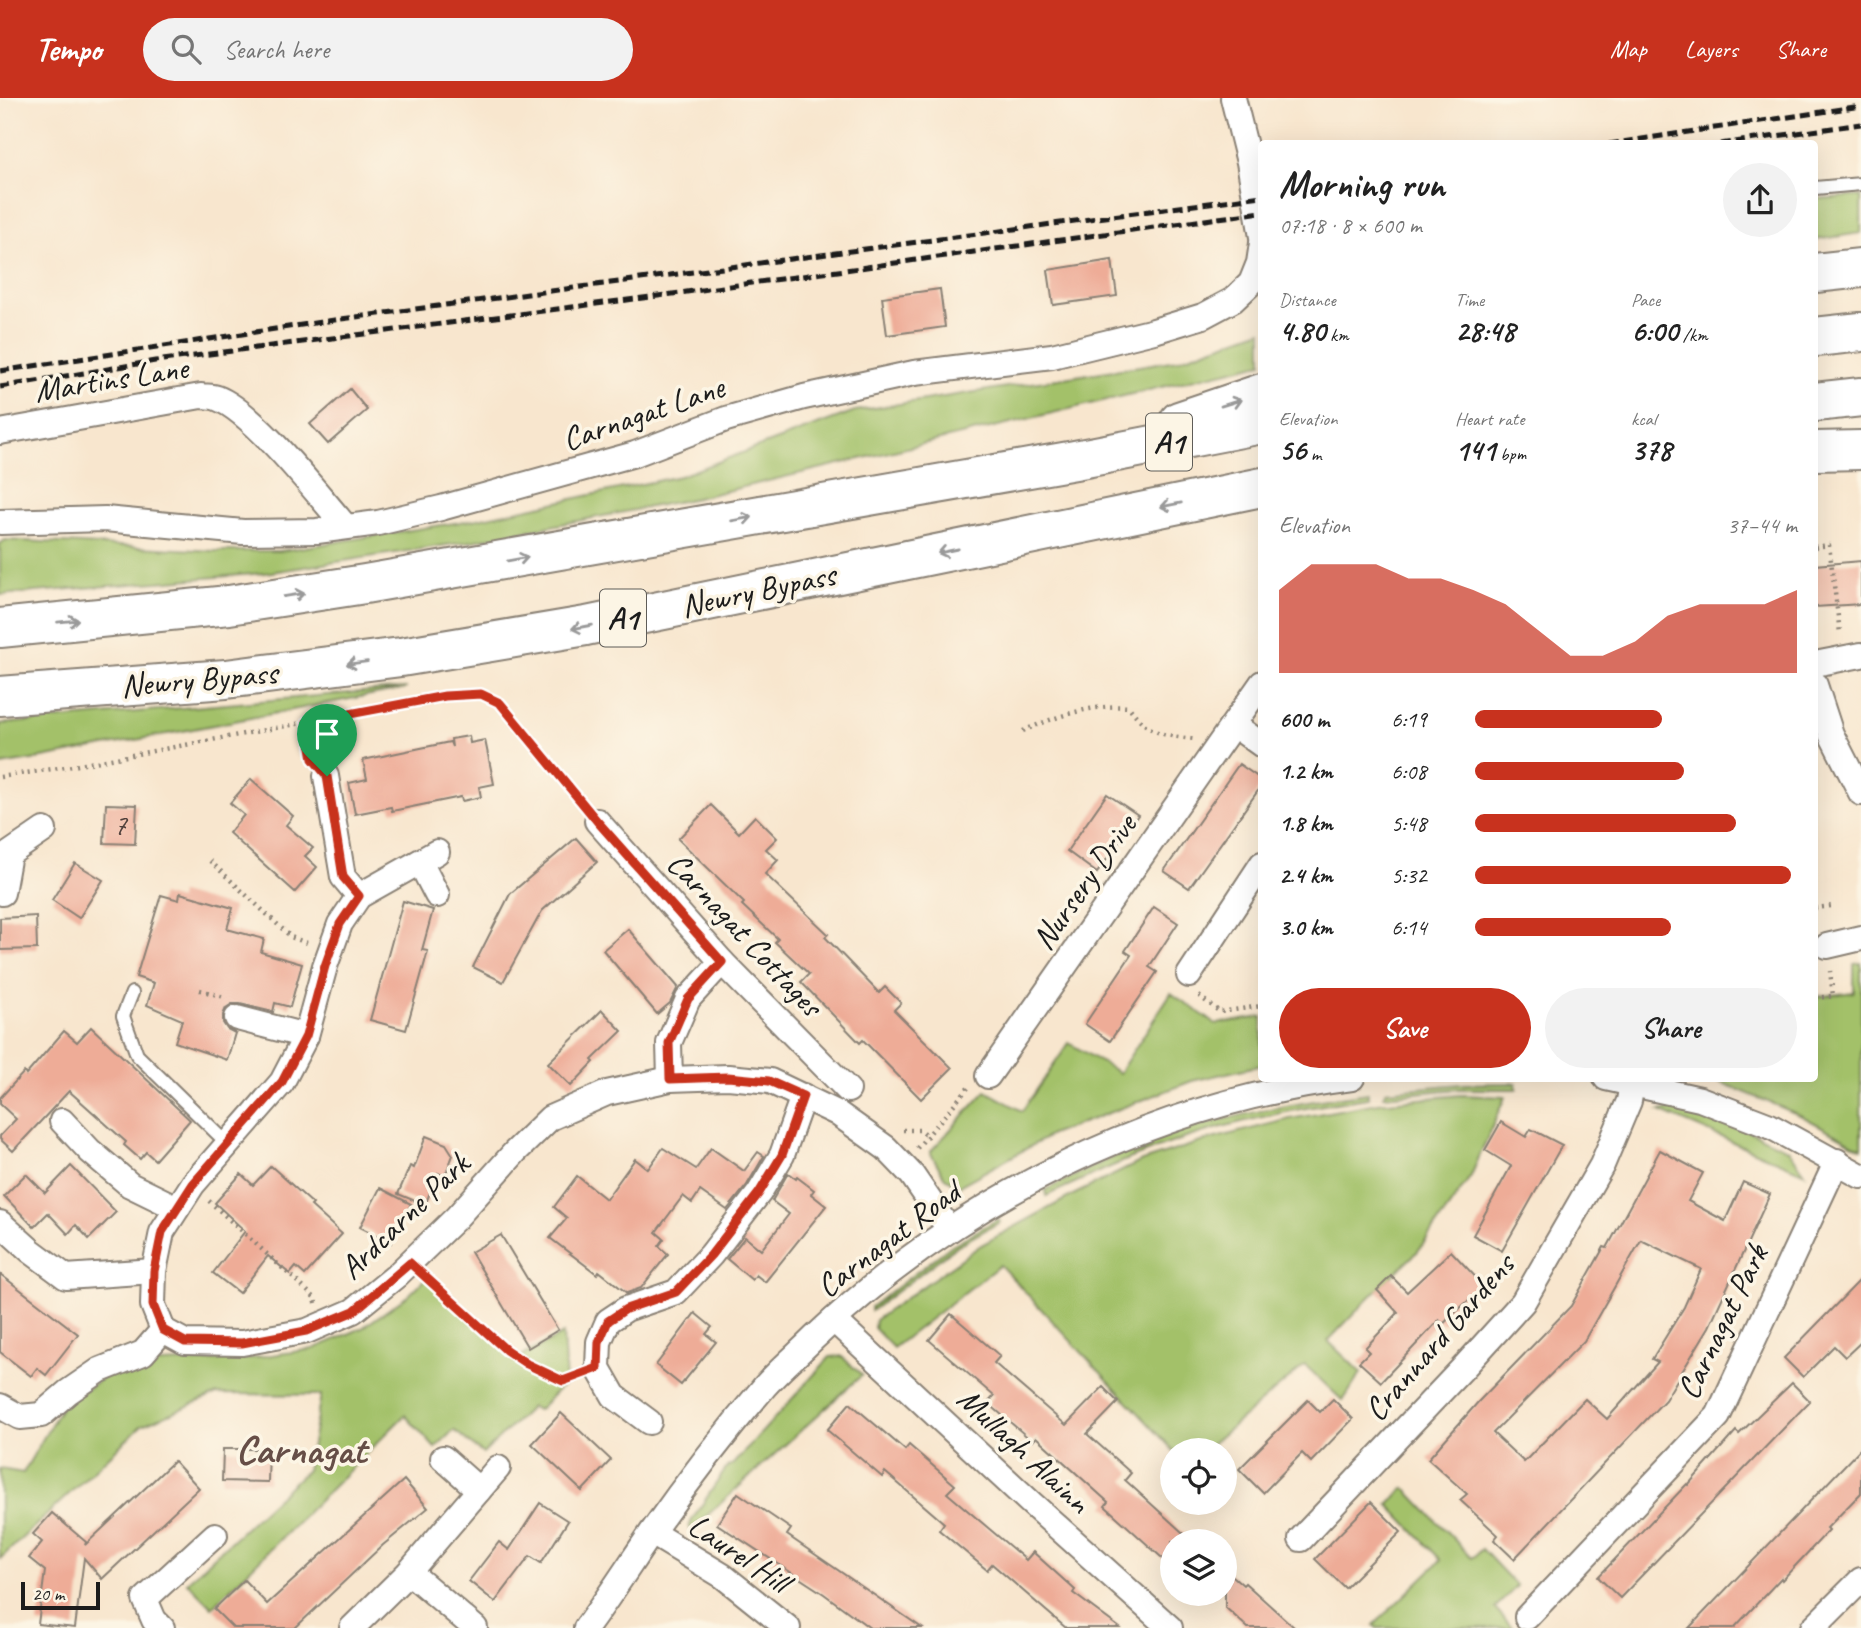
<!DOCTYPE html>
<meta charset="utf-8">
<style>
body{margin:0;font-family:Caveat,sans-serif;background:#f2f2f2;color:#222;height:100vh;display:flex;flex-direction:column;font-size:26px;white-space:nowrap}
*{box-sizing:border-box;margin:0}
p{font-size:23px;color:#767676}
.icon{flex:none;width:38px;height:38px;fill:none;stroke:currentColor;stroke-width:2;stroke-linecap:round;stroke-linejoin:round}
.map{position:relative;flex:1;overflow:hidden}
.side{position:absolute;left:1258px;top:42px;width:560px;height:942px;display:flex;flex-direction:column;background:#fff;border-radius:7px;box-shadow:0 7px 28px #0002}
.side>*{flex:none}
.tools{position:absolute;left:1160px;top:1340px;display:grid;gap:14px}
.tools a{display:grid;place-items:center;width:77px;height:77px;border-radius:50%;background:#fff;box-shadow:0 7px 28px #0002;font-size:35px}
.scale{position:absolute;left:21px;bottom:18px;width:79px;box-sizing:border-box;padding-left:7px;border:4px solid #1c1c1c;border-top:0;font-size:19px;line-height:24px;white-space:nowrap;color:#1c1c1c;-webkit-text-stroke:5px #fcf5e5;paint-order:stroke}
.pin{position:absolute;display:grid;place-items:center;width:60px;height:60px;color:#fff;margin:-72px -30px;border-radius:50% 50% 50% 0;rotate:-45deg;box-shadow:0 0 7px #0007}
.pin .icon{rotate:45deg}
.round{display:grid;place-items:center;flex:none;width:74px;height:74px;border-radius:37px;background:#f2f2f2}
.overview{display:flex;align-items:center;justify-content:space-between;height:119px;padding:0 21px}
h1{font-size:38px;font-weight:800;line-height:52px}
.metrics{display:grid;grid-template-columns:repeat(3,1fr);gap:10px;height:119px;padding:7px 21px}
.metrics div{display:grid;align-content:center}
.metrics b{font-size:30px;font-weight:800}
.metrics small{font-size:19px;font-weight:400}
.metrics p{font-size:19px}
.chart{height:196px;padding:14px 21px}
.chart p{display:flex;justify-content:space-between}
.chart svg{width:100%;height:126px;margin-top:7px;fill:#c8321e;opacity:.7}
.primary-button{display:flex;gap:14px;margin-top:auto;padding:14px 21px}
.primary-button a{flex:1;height:80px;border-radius:42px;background:#c8321e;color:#fff;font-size:28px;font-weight:800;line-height:80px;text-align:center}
.primary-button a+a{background:#f2f2f2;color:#222}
ul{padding:0 21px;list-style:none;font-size:23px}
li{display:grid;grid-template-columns:112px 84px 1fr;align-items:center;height:52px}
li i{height:18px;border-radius:9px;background:#c8321e}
header{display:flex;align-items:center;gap:42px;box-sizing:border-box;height:98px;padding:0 35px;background:#c8321e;color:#fff}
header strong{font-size:33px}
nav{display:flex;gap:38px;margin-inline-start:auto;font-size:24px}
.search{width:490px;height:63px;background:#f2f2f2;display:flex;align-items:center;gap:18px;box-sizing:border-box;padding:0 24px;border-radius:38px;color:#767676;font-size:26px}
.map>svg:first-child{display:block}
.green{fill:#a3c169;stroke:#606e42;stroke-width:2}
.building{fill:#eeac97;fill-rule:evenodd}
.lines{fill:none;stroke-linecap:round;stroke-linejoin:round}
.service-casing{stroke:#8a8175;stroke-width:16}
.minor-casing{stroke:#8a8175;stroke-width:28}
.trunk-casing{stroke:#8a8175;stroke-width:42}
.path{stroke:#8a8175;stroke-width:4.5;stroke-dasharray:2 5;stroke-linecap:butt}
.service{stroke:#fff;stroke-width:12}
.minor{stroke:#fff;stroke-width:24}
.trunk{stroke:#fff;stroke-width:38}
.rail{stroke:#1c1c1c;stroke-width:5;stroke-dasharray:10 5;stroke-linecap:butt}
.oneway{stroke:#999}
.route-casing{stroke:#fff;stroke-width:14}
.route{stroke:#c8321e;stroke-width:9}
.labels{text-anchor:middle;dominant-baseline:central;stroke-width:7;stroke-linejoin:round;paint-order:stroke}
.number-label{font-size:30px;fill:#50403b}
.shield{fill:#fcf5e5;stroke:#5f5d58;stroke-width:2}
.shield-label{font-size:32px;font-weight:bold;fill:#1c1c1c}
.street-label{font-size:33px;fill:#1c1c1c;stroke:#fcf5e5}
.district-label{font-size:40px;font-weight:bold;fill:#664e47;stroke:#fcf5e5}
</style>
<header>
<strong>Tempo</strong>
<div class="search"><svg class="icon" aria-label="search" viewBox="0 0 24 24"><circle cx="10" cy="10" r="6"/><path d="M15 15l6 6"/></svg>Search here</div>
<nav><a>Map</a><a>Layers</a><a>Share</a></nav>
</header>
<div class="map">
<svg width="1861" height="1530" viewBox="0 0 1861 1530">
<rect width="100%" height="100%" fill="#fcf5e5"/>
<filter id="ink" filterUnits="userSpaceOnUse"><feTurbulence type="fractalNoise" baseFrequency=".0143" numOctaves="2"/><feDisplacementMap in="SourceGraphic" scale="14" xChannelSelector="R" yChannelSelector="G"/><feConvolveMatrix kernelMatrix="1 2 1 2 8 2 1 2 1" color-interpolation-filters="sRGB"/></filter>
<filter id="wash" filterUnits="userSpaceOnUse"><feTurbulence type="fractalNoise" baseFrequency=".00686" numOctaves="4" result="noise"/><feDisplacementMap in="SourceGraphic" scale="28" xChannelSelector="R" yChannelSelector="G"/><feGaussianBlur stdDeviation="1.57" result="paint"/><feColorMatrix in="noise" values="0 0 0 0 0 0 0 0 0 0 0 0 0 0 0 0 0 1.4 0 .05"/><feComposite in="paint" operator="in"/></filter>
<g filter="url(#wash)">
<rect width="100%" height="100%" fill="#f8e6ce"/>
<g class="green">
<polygon points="1861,98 1861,135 1815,142 1815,101"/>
<polygon points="1262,232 1262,265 697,400 473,443 265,475 0,497 0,446 5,442 215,453 280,453 473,422 680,378 855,313 1177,262"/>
<polygon points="407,590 32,662 0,667 0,626"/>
<polygon points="1861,865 1861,1050 1802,1018 1710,980 1815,980 1815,899 1854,894 1854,866"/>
<polygon points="1171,895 1216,926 1262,919 1262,967 1192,983 1051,1037 957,1089 944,1078 930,1054 986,993 1022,1013 1069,945 1119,975"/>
<polygon points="1516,985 1517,991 1457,991 1384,998 1385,993 1461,986"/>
<path d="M1368,995V1000C1305,1009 1241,1021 1180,1042C1134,1057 1090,1078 1046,1098L1045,1092C1080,1076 1116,1056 1153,1043C1222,1018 1295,1005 1368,995Z"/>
<polygon points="1461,997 1505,999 1471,1078 1418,1153 1369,1200 1328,1243 1361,1275 1343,1303 1305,1267 1203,1353 1174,1353 1000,1167 893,1250 874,1230 875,1222 981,1147 1073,1097 1142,1063 1204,1043 1290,1021 1378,1005"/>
<polygon points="1674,1010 1735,1027 1788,1051 1805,1075 1660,1013"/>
<polygon points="998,1121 1000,1124 958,1147 871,1213 871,1209 952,1147"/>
<polygon points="429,1177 518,1260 563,1236 566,1284 538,1312 531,1309 483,1356 454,1332 435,1350 405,1317 212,1509 187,1484 307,1372 321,1297 217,1296 142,1327 0,1461 0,1371 23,1375 62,1308 121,1267 245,1261 313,1251 362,1230 409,1197"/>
<polygon points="841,1258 862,1277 690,1433 689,1430 692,1422 727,1369 733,1366 830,1259"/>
<polygon points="1405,1390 1472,1460 1482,1451 1517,1488 1495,1510 1513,1530 1377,1530 1374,1527 1441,1462 1388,1406"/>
</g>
<g id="blocks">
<g class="building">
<polygon points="1112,162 1117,198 1053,207 1048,172"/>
<polygon points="940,191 945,229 887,237 882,199"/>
<polygon points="350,291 367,312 328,346 310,326"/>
<polygon points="1861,463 1861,506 1815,509 1815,467"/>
<polygon points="469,638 470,645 485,642 494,686 479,689 481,699 462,703 461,699 392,713 391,709 355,716 349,685 367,681 363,662 450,644 452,649 451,641"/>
<polygon points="1239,666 1262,682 1262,687 1189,790 1164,773"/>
<polygon points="251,681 293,718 286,727 313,750 305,758 317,769 295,794 229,735 244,717 230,705"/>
<polygon points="1107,696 1138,717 1097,775 1067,753"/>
<polygon points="106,706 137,707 135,746 104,745"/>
<polygon points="711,707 739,735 755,718 777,740 766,751 778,762 765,776 828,836 825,839 879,895 885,889 901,905 894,912 952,970 921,1001 863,942 860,945 801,884 809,876 775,844 778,841 742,807 744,805 678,741"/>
<polygon points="576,740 597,764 542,813 503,884 473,869 510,796"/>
<polygon points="75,765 103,782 79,820 52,802"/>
<polygon points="180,795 233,810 227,831 264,841 261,854 302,866 290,909 275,905 273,914 240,906 232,906 226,910 223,917 223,925 227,931 235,935 227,962 175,944 182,922 147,907 154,885 136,879 161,797 179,802"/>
<polygon points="403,803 433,812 422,852 428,853 406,932 370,922"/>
<polygon points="1154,809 1178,825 1149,869 1157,874 1110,943 1085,926 1131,857 1125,853"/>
<polygon points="36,818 37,851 0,852 0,820"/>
<polygon points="628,831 678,889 670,905 657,916 603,852"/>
<polygon points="602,912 622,933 592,962 594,964 571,988 548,965"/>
<polygon points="91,929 190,1022 155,1062 146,1054 140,1061 124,1047 126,1044 69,993 13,1053 0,1041 0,1038 16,1021 0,1006 0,1000 24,974 26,977 64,933 77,944"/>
<polygon points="1501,1024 1526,1039 1531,1031 1562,1047 1502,1153 1473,1137 1511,1068 1485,1052"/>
<polygon points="426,1038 446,1046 453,1057 445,1078 438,1075 425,1107 398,1096 410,1068 414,1070"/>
<polygon points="663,1050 696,1071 711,1050 744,1073 758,1054 764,1058 747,1087 727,1112 700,1093 692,1105 683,1098 656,1134 664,1141 659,1148 668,1156 641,1190 627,1195 599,1173 597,1176 550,1140 567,1120 554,1109 577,1078 606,1101 635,1061 648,1071"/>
<path d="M1660,1052L1703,1075L1688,1103L1725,1123L1743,1084L1770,1096L1709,1229L1665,1302L1514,1461L1494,1442L1498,1437L1460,1402L1467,1396L1428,1361L1479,1303L1571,1208L1604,1149L1607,1150ZM1641,1142L1701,1171L1684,1209L1652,1261L1658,1264L1607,1321L1585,1301L1524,1364L1493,1335L1584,1243Z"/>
<polygon points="71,1068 116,1114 89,1141 76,1127 68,1136 48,1115 34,1129 4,1098 26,1076 45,1095"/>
<polygon points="271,1068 313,1106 311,1108 342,1136 305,1177 296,1169 290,1176 268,1158 239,1195 213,1175 245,1133 215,1105 241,1076 253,1087"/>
<polygon points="788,1075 796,1081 797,1079 814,1092 811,1096 826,1108 765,1184 756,1177 752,1182 727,1161 745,1139 761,1152 789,1116 772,1103"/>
<polygon points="380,1090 411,1106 391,1145 360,1129"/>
<polygon points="501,1137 558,1232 528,1250 471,1154"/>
<polygon points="1451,1153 1484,1188 1443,1226 1439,1222 1381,1284 1359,1264 1369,1254 1365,1250 1398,1215 1377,1192 1391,1178 1407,1194"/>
<polygon points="0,1176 78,1236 46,1277 37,1270 31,1278 0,1254"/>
<polygon points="1861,1181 1861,1244 1845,1259 1834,1248 1803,1279 1784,1260"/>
<polygon points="695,1215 712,1229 706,1236 716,1244 681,1287 656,1267"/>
<polygon points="951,1216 1000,1258 994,1265 1066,1327 1103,1289 1118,1304 1087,1336 1131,1375 1125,1382 1193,1444 1172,1444 1172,1469 1105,1408 1108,1404 1036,1339 1032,1343 988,1305 994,1298 929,1242"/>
<polygon points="1792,1285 1810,1303 1620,1500 1598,1479 1687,1386 1688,1387 1736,1333 1739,1336"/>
<polygon points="1333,1301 1353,1321 1311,1364 1302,1355 1263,1395 1239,1371 1308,1302 1320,1314"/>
<polygon points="850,1305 905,1352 909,1347 955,1387 947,1395 1026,1462 1033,1454 1075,1492 1073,1495 1120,1530 1066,1530 992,1466 987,1472 939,1432 944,1425 885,1374 882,1379 827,1332"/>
<polygon points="561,1315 611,1362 582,1393 532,1346"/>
<polygon points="1861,1350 1861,1395 1827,1430 1829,1432 1782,1482 1781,1480 1734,1530 1689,1530"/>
<polygon points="223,1351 269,1351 268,1384 222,1383"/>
<polygon points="174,1363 199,1390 102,1481 84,1460 75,1530 38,1526 45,1473 29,1460 42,1444 33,1436 52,1415 86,1444 85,1447"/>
<polygon points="404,1382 428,1410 383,1447 295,1530 233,1530 214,1511 244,1482 267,1506"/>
<polygon points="738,1395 791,1431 787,1437 922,1530 870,1530 824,1496 717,1426"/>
<polygon points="1371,1404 1401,1434 1345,1490 1315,1461"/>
<polygon points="540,1405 568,1423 541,1465 530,1458 495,1504 469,1483 499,1444 509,1452"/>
<polygon points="1225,1471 1243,1487 1245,1485 1295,1530 1248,1530 1225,1509"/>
</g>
</g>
</g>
<g filter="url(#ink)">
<use href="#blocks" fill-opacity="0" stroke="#8a8175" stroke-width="2"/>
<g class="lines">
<defs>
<g id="service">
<polyline points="1815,90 1861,86"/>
<polyline points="132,895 123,918 137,957 228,1046"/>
</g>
<g id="minor">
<polyline points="1233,0 1249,64 1262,139"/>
<path d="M0,334L201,298C206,299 212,298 217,300C254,314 318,397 346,429"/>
<polyline points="0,424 105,421 243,434 317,433 378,425 441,410 635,356 726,321 804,299 914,275 1052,258 1154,233 1203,218 1233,202 1251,185 1259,165 1262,145"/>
<polyline points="1815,566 1861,557"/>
<polyline points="1815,587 1831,636 1861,695"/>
<polyline points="1234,627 1262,647"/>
<polyline points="326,678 343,779 359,798"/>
<polyline points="597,723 722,864 848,992"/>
<polyline points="437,754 359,798 340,826 325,868 306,938 282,984 193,1086 162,1134 154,1173 153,1207 163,1232 185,1244 242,1245 307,1233 353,1213 396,1178 456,1120 515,1054 550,1020 607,995 670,981 728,979 770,983 837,1015 886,1050 912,1077 949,1131"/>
<polyline points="420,764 437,797"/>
<polyline points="2,795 9,756 44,732"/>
<polyline points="1827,848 1861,840"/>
<polyline points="1189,877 1262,766"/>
<polyline points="237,920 306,938"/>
<polyline points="988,978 1262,585"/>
<polyline points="1606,980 1700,1001 1770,1028 1861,1078"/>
<polyline points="670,981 669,945 688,901 722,864"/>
<polyline points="62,1023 90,1053 130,1087 177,1110"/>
<polyline points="0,1125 31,1153 66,1179 154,1173"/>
<polyline points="834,1222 1032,1406 1170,1530"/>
<polyline points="0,1308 20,1319 41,1317 68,1294 100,1272 143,1255 163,1232"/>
<polyline points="649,1324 614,1298 598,1270 599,1244 608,1223 626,1211 676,1194 711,1157 759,1095 782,1057 803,998"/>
<polyline points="443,1360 479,1392"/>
<polyline points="652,1435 723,1478 788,1530"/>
<polyline points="1301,1441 1465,1268 1523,1204 1602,1067 1629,1003 1632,985"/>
<polyline points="409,1474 498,1370"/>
<polyline points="1527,1519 1718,1318 1837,1063"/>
<polyline points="162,1530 154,1522 145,1501 215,1437"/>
<polyline points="352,1530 409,1474 475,1530"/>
<path d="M586,1530C609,1499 630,1466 652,1434C687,1384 725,1335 765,1288C780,1271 798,1256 814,1240C960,1101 1152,1005 1352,980"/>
<polyline points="1813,1530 1861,1482"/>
</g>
<g id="trunk">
<polyline points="1815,175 1861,170"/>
<polyline points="1815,239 1861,234"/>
<polyline points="1815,304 1861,299"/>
<polyline points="1179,323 1262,295"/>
<polyline points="1815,353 1861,352"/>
<polyline points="0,530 229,507 365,486 1075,362 1262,326"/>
<polyline points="0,598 226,581 401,559 586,528 1262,389"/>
</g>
</defs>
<use href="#service" class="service-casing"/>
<use href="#minor" class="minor-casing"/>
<use href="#trunk" class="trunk-casing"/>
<g class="path">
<polyline points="1815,449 1829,447 1840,535"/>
<polyline points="307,624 313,658"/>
<path d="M1023,633C1057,618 1091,606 1129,609C1150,637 1162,637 1194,641"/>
<polyline points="0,679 79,667 445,598 481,596 500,605 583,705"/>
<polyline points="210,763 291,839 307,845"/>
<polyline points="1815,810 1832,808"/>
<polyline points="200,892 224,899"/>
<polyline points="1199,898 1220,914 1262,908"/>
<polyline points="1815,900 1833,898 1830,873"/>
<polyline points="903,1032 921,1032 928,1038"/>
<polyline points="917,1050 968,990"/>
<polyline points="209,1103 315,1200 316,1205"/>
<polyline points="426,1180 506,1252 527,1266 563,1283 577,1278"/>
</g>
<use href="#service" class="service"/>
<use href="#minor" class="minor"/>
<use href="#trunk" class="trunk"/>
<g class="rail">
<polyline points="1609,46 1861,8"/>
<polyline points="1720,46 1861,26"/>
<polyline points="0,273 341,221 1262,98"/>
<polyline points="0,289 155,263 658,198 1262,114"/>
</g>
</g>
<defs><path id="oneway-shaft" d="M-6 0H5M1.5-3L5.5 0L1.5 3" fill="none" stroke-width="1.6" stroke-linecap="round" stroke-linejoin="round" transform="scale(1.75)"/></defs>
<g class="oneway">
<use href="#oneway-shaft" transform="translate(1231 305) rotate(-17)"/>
<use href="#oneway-shaft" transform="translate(1171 407) rotate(169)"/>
<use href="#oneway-shaft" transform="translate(742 421) rotate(-10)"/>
<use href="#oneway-shaft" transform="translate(948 453) rotate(168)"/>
<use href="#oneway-shaft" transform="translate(518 461) rotate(-10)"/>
<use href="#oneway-shaft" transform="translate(294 497) rotate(-9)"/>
<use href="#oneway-shaft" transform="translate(68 523) rotate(-6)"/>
<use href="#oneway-shaft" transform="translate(582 529) rotate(170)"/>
<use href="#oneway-shaft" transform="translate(357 565) rotate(173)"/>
</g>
</g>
<g class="lines" filter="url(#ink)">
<defs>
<polygon id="route" points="481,596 500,605 597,723 722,864 688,901 669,945 670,981 728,979 769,983 803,998 782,1057 759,1095 711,1157 676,1194 626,1211 608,1223 599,1244 598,1270 563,1283 527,1266 506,1252 410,1165 354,1213 306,1233 242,1245 185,1244 163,1232 153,1207 154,1173 162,1134 193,1086 282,984 306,938 325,868 340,826 359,798 343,779 327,678 313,661 307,624 445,598"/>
</defs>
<use href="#route" class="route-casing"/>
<use href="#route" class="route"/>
</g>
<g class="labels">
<g class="number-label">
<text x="120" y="726">7</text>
</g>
<g class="shield">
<rect x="1146" y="315.5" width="46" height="57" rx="5"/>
<rect x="600" y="491.5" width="46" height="57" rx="5"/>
</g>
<g class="shield-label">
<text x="1169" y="344">A1</text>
<text x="623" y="520">A1</text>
</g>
<g class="street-label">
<text transform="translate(111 281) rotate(-9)">Martins Lane</text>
<text transform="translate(643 315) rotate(-19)">Carnagat Lane</text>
<text transform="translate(758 492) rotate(-12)">Newry Bypass</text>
<text transform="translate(199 581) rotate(-5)">Newry Bypass</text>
<text transform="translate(1084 784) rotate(-55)">Nursery Drive</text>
<text transform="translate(745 836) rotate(47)">Carnagat Cottages</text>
<text transform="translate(404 1118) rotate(-44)">Ardcarne Park</text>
<text transform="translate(888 1141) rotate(-37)">Carnagat Road</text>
<text transform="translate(1722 1224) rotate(-64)">Carnagat Park</text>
<text transform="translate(1439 1239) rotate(-49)">Crannard Gardens</text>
<text transform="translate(1024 1352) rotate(43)">Mullagh Alainn</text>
<text transform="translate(739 1455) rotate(34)">Laurel Hill</text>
</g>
<g class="district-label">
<text x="301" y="1352">Carnagat</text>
</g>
</g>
</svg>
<div class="tools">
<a><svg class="icon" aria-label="locate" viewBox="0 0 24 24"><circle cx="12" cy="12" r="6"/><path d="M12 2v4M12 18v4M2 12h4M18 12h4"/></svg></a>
<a><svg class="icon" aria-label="layers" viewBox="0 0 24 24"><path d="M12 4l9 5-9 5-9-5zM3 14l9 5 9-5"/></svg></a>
</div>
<div class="scale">20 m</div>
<div class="pin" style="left:327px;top:678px;background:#1e9e55"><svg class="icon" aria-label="arrive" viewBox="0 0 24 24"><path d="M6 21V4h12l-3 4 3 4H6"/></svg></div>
<section class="side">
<div class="overview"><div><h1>Morning run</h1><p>07:18 · 8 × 600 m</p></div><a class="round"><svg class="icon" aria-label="share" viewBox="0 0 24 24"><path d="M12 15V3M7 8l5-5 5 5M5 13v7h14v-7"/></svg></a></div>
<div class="metrics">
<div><p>Distance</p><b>4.80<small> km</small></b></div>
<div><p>Time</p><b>28:48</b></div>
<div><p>Pace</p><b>6:00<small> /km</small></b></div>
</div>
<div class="metrics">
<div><p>Elevation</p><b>56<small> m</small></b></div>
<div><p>Heart rate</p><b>141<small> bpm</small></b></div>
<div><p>kcal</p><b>378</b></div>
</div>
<div class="chart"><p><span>Elevation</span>37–44 m</p>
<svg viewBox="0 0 160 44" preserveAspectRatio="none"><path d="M0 44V15L10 6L20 6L30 6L40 11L50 11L60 15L70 20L80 29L90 38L100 38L110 33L120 24L130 20L140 20L150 20L160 15V44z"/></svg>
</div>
<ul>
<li><b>600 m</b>6:19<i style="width:58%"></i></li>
<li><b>1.2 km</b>6:08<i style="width:65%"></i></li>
<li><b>1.8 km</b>5:48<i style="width:81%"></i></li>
<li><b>2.4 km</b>5:32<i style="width:98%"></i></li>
<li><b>3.0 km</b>6:14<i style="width:61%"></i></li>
</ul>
<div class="primary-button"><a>Save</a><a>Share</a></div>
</section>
</div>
